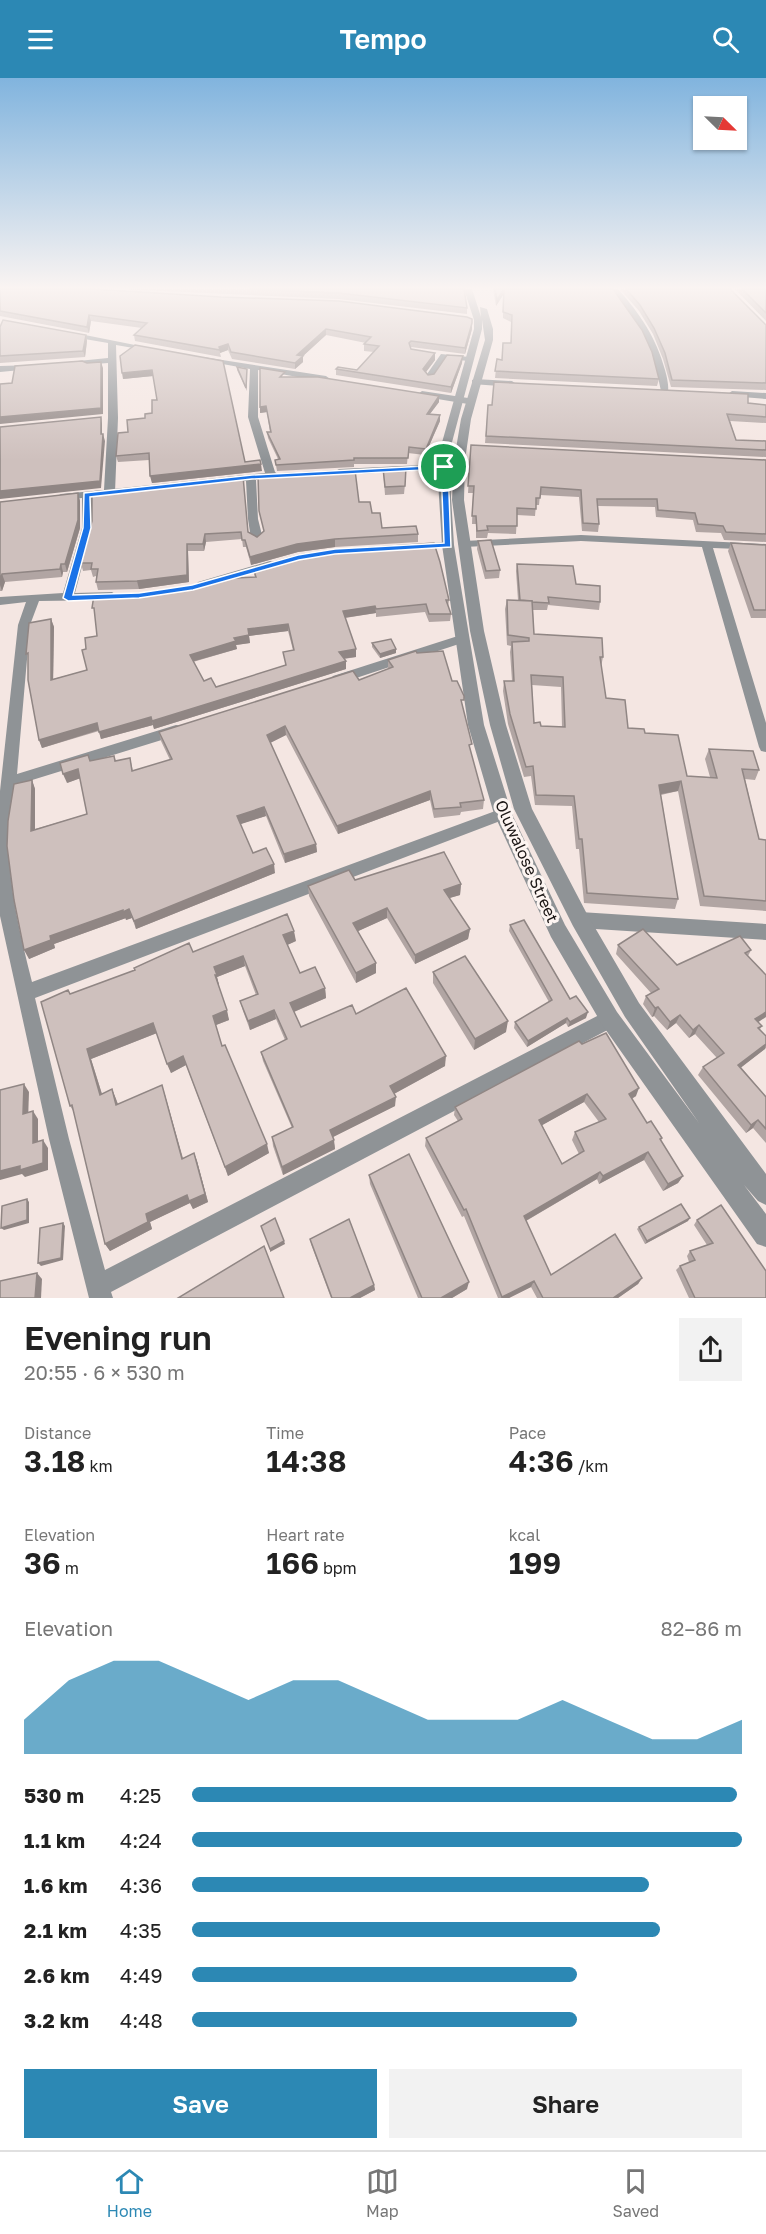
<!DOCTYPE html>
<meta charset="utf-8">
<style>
body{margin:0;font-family:"Golos Text",sans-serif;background:#f2f2f2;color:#222;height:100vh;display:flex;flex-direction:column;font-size:22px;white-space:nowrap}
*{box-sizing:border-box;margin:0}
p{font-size:20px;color:#767676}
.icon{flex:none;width:33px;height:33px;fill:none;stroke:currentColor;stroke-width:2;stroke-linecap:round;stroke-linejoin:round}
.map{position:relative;height:1220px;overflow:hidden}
.side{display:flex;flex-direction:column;background:#fff;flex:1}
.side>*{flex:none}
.needle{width:39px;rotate:114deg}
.fabs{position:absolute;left:693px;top:18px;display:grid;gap:12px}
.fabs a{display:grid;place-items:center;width:54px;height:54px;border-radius:0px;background:#fff;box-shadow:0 2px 4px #0004;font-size:30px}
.pin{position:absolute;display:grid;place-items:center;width:51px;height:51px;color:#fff;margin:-26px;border:3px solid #fff;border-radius:50%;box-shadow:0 2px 6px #0007}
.round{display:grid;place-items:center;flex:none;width:63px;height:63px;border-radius:0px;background:#f2f2f2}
.summary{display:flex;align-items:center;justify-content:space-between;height:102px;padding:0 24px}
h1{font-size:33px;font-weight:600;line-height:45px}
.stats{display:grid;grid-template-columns:repeat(3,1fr);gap:9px;height:102px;padding:6px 24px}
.stats div{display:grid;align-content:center}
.stats b{font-size:30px;font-weight:600}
.stats small{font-size:16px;font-weight:400}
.stats p{font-size:16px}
.chart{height:168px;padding:12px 24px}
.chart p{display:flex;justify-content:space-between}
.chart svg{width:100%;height:108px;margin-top:6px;fill:#2c88b4;opacity:.7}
.button{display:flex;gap:12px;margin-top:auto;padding:12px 24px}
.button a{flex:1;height:69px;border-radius:0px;background:#2c88b4;color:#fff;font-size:24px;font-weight:600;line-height:69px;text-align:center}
.button a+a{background:#f2f2f2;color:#222}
ul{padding:0 24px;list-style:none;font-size:20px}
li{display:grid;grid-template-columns:96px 72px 1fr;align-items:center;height:45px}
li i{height:15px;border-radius:8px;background:#2c88b4}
header{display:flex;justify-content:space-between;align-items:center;height:78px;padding:0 24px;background:#2c88b4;color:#fff;font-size:27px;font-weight:600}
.dock{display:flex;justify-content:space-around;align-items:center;height:84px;border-top:2px solid #e0e0e0;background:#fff;font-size:16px;color:#767676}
.dock a{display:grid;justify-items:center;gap:3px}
.dock .on{color:#2c88b4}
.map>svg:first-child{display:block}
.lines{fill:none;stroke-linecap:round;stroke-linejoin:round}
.minor{fill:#8f9396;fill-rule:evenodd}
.tertiary{fill:#8f9396;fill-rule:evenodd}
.wall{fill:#b1a5a3;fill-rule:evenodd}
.shaded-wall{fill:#908684}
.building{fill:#cec0bd;stroke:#908684;stroke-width:1.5;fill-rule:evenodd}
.route{fill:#1a73e8;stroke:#fff;stroke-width:1.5;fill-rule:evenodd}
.labels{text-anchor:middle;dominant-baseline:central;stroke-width:6;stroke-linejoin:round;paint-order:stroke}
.street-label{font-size:16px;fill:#1b1615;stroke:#fdf5f2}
</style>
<header><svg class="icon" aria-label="menu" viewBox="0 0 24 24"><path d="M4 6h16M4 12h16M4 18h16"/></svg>Tempo<svg class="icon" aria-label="search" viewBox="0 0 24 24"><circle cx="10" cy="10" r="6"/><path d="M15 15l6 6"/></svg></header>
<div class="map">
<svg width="766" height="1220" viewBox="0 0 766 1220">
<rect width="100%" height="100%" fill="#f4e6e2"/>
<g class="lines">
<g class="minor">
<path d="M611,211H618C640,236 656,259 665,292C667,299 669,308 668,315L661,313C651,263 642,250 611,211Z"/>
<path d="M70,254L155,271L151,273L116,267L118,340L115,414L110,417L92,419V450L75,515L112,514L118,518L112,522L39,523L30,547L17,696L176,647L181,648L183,652L181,656L16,707C14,724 9,741 9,758C8,807 20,856 32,904L498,732L503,730L508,732L511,736L508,740L35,920L69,1061L105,1192L603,935L610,932L617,935L619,941L617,947L111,1214L113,1220H89L49,1061L0,838V713L18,547L26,524L0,527V519L63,515L82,450V420L61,422L56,419L61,416L104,412L108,340V285L68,288L64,286L68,284L108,280V265L67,258V254Z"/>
<polygon points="441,276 469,279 473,281 469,283 446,281 432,301 426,301 425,299"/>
<polygon points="203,279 326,298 330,301 326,304 258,292 258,339 275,394 279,397 274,400 256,402 258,441 263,461 261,463 253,463 251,461 248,441 246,403 225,405 220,402 225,399 265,395 248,339 250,291 206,283 203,283"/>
<polygon points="34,287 35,289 31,291 0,294 0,288"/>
<polygon points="475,301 512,303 516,306 512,309 472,306 472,302"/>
<polygon points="422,313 468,320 472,323 468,326 419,318 418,316"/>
<polygon points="732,313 766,315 766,321 729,318 728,316"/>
<polygon points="444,386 448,387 448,391 339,397 334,394 339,391"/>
<polygon points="581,457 766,466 766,472 713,470 766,645 766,674 761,673 759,669 702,469 581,463 464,469 458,466 464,463"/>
<polygon points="448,464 452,465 452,469 416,472 410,469 416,466"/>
<polygon points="270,483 274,484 274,488 202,511 196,507 198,504"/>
<polygon points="461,557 467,561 465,564 338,606 331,601 333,598"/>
<polygon points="580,834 766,846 766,862 580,850 574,847 571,842 574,837"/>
</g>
<path class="tertiary" d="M464,211H472L481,239L480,229L487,231L493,251V262L471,341L465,382L464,422L484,553L506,647L532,731L587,836L639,925L766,1096V1127L758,1123L744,1107L766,1136V1169L757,1166L603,948L551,859L494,736L468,647L442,467L438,403L441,368L474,251V242ZM482,242L485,262L461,341L454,382L452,422L470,553L490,647L514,731L573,848L625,939L699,1045L617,934L565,847L512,736L484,647L454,467L450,403L451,368L482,251Z"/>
</g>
<g class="wall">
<polygon points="0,211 472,251 465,276 411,269 410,270 411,271 435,282 426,294 428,297 434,296 462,285 451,315 336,297 336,291 357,292 374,274 364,273 364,266 366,265 326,257 303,278 303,284 295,291 232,281 228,272 220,275 221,279 135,263 134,257 142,250 91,243 89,255 0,238"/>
<polygon points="118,211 464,211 467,230 467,236 339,221"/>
<polygon points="493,211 613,211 659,301 657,308 495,300 497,281 502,282 503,265 511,265 511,244 503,240 503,217 496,228"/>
<polygon points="620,211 730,211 766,247 766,312 671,309 663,281 653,256 639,233"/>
<polygon points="735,211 766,211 766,243"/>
<polygon points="0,249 86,257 87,263 85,279 0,285"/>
<polygon points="135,267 245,384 262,393 152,405 149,382 118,384 116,378 128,354 152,335 157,322 153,298 123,301"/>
<polygon points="237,289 247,291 247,313 237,292"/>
<polygon points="285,299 439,318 439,324 430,336 440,337 440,343 425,377 408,375 407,386 354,386 354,389 277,393 275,382 278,381 268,360 267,354 270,354 267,334 260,335"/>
<polygon points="748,325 766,327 766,345 730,343 736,362 766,363 766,379 485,365 488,327"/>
<polygon points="471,367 766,382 766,464 724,462 721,455 696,454 693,442 656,439 655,429 598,428 599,446 598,454 582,453 579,419 540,417 539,427 536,427 535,438 517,437 516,456 488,455 487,460 476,460 476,446 472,446 473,415 468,415"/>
<polygon points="383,390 406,396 404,416 385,417"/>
<polygon points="78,415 80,423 80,450 67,494 63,494 62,499 5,504 2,513 0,513 0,424"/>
<polygon points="359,424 372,435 382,450 418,456 418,464 335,469 298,474 251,487 246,469 243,469 242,461 206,464 204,473 188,473 189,504 139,511 98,512 96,504 96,498 93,499 91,492 83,493 81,485 92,443 248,454 257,459 264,454 259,433"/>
<polygon points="478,463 500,492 499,500 485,501 477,471"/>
<polygon points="731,465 766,467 766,540 751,540 728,473"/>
<path d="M517,486L576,506L600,524L599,532L548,527L547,532H533L534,556L603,579L601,589L606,620L628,650L645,655L687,698L710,699L705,681L709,671L759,692L755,702L745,701L759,761L766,762V833L700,828L678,713L661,717L678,821L675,831L584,825L579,771H576L572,728L535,727L531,698L524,699L508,646L503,613L504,603H512L510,574L511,568L507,567L505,531L507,522H518L516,493ZM532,607L561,609L562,649L541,648L534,645Z"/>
<path d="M253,490L449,522L448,529L451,536L450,543L429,544L425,534L376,539V535L345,540L356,579L344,581L346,583V591L154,651L153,647L101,661L99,653L42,670L39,662L51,541L54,549L53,601L87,592L86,571L97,558L95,537H94L138,516L255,499ZM288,553L293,572L283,574L286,587L216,609L204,603L193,584L237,571L236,567L250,565L249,558Z"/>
<polygon points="372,565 396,571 396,575 380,580 372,569"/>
<polygon points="417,575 452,603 463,631 471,675 484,722 483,731 461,734 460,737 434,740 430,722 338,756 286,657 270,665 316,766 317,774 285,785 266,738 240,746 253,775 275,795 136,851 132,840 126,842 126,840 54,866 55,870 29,881 32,702 35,711 35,751 87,736 80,700 67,705 90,683 114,678 116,683 130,680 133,693 170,682 161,663 159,654 359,602 388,591 388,582"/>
<polygon points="355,802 461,806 460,817 449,820 470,851 468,861 415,886 387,840 358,853 376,895 356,905 309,818 308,808"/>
<polygon points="510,847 586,940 568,949 566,945 527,969 514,950 515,944 549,924 509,853"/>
<polygon points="296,863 287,867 300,895 325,910 326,920 294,934 301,949 356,936 445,988 394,1016 395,1028 333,1059 335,1071 283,1097 273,1068 272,1059 292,1050 263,983 261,974 285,962 276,941 250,952 243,933 240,923 256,917 245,888 217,899 219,907 218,907 229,942 216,947 222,968 269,1075 228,1098 186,987 171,995 157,955 91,981 102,1016 112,1011 118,1026 165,1017 183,1080 194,1075 197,1083 208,1124 193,1131 190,1125 150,1144 152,1151 110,1173 105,1166 74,1034 70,1028 68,912 70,916 193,874"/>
<polygon points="618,867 677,887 751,872 748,878 758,944 762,948 760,951 766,958 766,970 741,989 766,1019 766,1065 753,1050 746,1055 698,997 703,989 717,980 695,956 689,960 676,945 667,952 654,938 652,939 643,926 646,918 651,915 616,876"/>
<polygon points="433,894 506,954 474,972 433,905"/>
<path d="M582,966L636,1018L632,1021L647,1045L662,1060L661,1063L683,1098L678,1105L663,1113L644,1082L599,1106L597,1101L526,1143L551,1197L642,1200L638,1206L618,1220H537L531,1209L509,1220H498L464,1138L462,1139L425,1068L426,1060L458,1043L454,1037L455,1029ZM584,1024L599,1044L575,1054L572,1062L579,1076L562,1086L542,1047Z"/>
<polygon points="369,1097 467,1211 452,1220 418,1220 370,1106"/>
<polygon points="697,1142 766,1220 689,1220 676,1192 680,1188 689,1184 687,1178 690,1173 707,1167 694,1147"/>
<polygon points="688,1143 645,1166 637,1151 639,1149"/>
<polygon points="310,1161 374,1207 375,1212 360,1220 331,1220 311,1166"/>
</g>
<g class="shaded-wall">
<polygon points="504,211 503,217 496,228 497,222"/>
<polygon points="89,237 91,243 89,255 87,249"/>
<polygon points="472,245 472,251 465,276 465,270"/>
<polygon points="326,251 326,257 303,278 303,284 295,291 295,285 297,277"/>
<polygon points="86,257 87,263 85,279 83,273"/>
<polygon points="228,266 228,272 220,275 219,269"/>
<polygon points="435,275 435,282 423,298 423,291"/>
<polygon points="463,278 462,285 451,315 451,309"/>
<polygon points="101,284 103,290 103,336 0,346 0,339"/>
<polygon points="152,292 153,298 123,301 122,295"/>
<polygon points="439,318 439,324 426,341 427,336"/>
<polygon points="266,328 267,334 260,335 260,329"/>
<polygon points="440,337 440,343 425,377 426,371"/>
<polygon points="101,339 102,346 102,363 101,356"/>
<polygon points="103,356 105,363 101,410 0,421 0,413"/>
<polygon points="261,386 262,393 152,405 150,398"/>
<polygon points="78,415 80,423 80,450 67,494 65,486"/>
<polygon points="205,456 206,464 204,473 203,466"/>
<polygon points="335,461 335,469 298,474 251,487 250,479 297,466"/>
<polygon points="187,466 188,473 189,504 139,511 137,503"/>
<polygon points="61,486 63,494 62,499 60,491"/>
<polygon points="2,496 5,504 2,513 0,507 0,503"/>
<polygon points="375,528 376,535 343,540 343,533"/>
<polygon points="51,541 54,549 53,609 51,602"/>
<polygon points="288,546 288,553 249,558 250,565 236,567 237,571 191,584 190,577 234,560 248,551"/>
<polygon points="356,571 356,579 340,581 339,574"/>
<polygon points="396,571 396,575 380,580 380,576"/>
<polygon points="346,583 346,591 154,651 152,643"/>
<polygon points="151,639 153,647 101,661 99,654"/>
<polygon points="97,645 99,652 42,670 39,662"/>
<polygon points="285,648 286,657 268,666 267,657"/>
<polygon points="78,691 81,700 67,705 63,696"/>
<polygon points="32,702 35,711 35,761 31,753"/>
<polygon points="681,703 678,713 656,717 659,707"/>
<polygon points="430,713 430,722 338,756 337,748"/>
<polygon points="264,729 266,738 238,747 237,738"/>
<polygon points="316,766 317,774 285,785 284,776"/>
<polygon points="274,786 275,795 136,851 134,843"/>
<polygon points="461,806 460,817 443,822 444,812"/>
<polygon points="387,830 387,840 354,855 353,845"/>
<polygon points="129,831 132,840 126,842 123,834"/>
<polygon points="123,832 126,840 54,866 55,870 29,881 24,872 50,858"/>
<polygon points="470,851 468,861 415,886 415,877"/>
<polygon points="294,853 296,863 285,868 283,857"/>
<polygon points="243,878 245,888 217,899 219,907 217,908 215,897 214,889"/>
<polygon points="376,885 376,895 356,905 356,895"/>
<polygon points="325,910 326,920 291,935 290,925"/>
<polygon points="658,929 654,938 652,939 655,930"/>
<polygon points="227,932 229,942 216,947 213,938"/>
<polygon points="274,932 276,941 250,952 248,943"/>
<polygon points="588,934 586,940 568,949 570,944"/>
<polygon points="766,934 766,939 751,949 755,941"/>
<polygon points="680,937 676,945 667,952 670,944"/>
<polygon points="567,940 566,945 527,969 528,963"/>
<polygon points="508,943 506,954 474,972 475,961"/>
<polygon points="153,945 157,955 91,981 105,1026 100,1017 87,971"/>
<polygon points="699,947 695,956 689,960 693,952"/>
<polygon points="766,966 765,971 734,995 738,987"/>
<polygon points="183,978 186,987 171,995 167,986"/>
<polygon points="446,978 445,988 390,1018 390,1008"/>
<polygon points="24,1006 29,1014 28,1043 23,1036"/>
<polygon points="162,1007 165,1017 185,1089 182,1081"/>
<polygon points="639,1010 636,1018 625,1024 629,1016"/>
<polygon points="112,1011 116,1021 121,1036 116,1027"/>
<polygon points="587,1016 584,1024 537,1050 539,1042"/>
<polygon points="396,1019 395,1028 331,1060 330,1052"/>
<polygon points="33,1033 38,1041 38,1072 33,1065"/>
<polygon points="758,1042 753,1050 746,1055 751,1047"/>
<polygon points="43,1062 48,1070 48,1092 25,1099 22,1096 0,1102 0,1093"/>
<polygon points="334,1062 335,1071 283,1097 282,1089"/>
<polygon points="267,1066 269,1075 228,1098 225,1089"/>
<polygon points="648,1074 644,1082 599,1106 603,1098"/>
<polygon points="194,1075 197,1083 208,1124 193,1131 190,1125 150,1144 152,1151 110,1173 105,1166"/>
<polygon points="600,1094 597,1101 522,1145 524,1138"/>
<polygon points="683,1098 678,1105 663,1113 668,1106"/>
<polygon points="27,1121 29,1124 29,1145 4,1152 1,1150"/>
<polygon points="690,1140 688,1143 645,1166 647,1163"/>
<polygon points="63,1145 65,1148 63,1182 41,1188 38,1185"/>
<polygon points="284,1163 285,1166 270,1174 270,1171"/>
<polygon points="37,1195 42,1201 41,1220 35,1220"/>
<polygon points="642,1200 638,1206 618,1220 613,1220"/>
<polygon points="534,1203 531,1209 509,1220 501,1220 502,1219"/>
<polygon points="469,1204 467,1211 452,1220 441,1220"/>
<polygon points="374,1207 375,1212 360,1220 350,1220"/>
</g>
<g class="building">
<polygon points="0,211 91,211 221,219 339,223 467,239 472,241 472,245 465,270 411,263 409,265 411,271 435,275 423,291 428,297 434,296 447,277 463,278 451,309 336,291 338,289 357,292 379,268 364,266 371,259 326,251 297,277 303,278 295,285 231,274 228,266 219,269 220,272 134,257 147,245 89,237 87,249 0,233"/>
<polygon points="249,211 464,211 467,230 339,215"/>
<polygon points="495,211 504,211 497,222"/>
<polygon points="504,211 613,211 642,252 652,274 659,301 495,293 497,281 502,282 503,265 511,265 512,237 503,234"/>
<polygon points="626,211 730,211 766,247 766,305 672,302 665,275 654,250 640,227"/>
<polygon points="742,211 766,211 766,235"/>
<polygon points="3,242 86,257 83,273 0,278 0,249"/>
<polygon points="135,267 223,283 245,384 260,382 261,386 150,398 149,375 116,378 118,355 128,354 127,342 145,340 145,336 152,335 152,322 157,322 152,292 122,295 120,278"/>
<polygon points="82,283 87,285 101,284 101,330 0,339 0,306 12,305 15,288"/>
<polygon points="237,289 247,291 246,310"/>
<polygon points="260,290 285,294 280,299 318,299 439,318 427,336 440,337 426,371 409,369 408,380 354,380 354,382 276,387 275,382 280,381 267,354 271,354 266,328 260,329"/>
<polygon points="494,304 748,316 748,325 766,327 766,339 727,336 736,362 766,363 766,372 486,358 488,327 492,327"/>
<polygon points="101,339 101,356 103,356 100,403 0,413 0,349"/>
<polygon points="471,367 766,382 766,456 726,454 723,448 698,446 695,435 658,432 657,421 597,421 599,446 583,445 581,412 541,409 540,420 536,420 536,431 517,430 517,448 487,448 488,452 477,453 476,438 472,438 474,408 468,408"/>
<polygon points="406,389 405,408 385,409 383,390"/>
<polygon points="355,392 359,424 370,424 372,435 380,435 382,450 416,448 418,456 335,461 297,466 250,479 245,462 242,462 241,454 205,456 203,466 187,466 187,497 137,503 96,504 98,491 91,491 92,485 81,485 92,443 92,414 243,398 248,454 257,459 264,453 259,433 258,397"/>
<polygon points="78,415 78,442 65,486 61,486 60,491 2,496 0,503 0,424"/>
<polygon points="491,462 500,492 486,493 478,463"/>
<path d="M434,465L440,484L449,522H446L451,536H429L426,526L376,531L375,528L343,533L356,571L339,574L346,583L152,643L151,639L99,654L97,645L39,662L28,602V575L26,576L29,545L51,541V602L87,592L82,572L86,571L85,560L97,558L94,530H92L94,517L138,516L192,508L214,501L256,499L253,490L299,477L335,472ZM288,546L294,572L283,574L286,587L216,609L211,600L204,603L190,577L236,563L234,560L249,557L248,551Z"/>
<polygon points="731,465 766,467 766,532 754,532"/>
<polygon points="517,486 573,488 576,506 600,508 600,524 548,519 549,525 532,524 532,523 520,522"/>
<path d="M507,522L532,523L534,556L602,560L603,579H600L606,620L625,622L628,650L644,651L645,655L678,657L687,698L717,700L709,671L753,673L759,692L742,691L759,761L766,762V823L704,818L681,703L659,707L678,821L587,815L582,761H579L574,718L536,717L533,688L526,689L510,636L504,603H514L512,564L529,563V560L508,557ZM531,597L563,599L565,649L541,648L540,644L534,645Z"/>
<polygon points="391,561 396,571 380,576 372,565"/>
<polygon points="416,573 417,575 443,573 452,603 457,603 464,618 464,622 461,622 472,666 469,667 484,722 460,725 461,729 434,731 430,713 337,748 285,648 267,657 316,766 284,776 264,729 237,738 253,775 266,770 274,786 134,843 129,831 123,834 123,832 50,858 51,862 24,872 14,822 7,768 8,743 14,706 32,702 31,753 87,736 78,691 63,696 60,685 88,677 90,683 114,678 115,683 130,680 132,693 172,681 159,654 353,593 359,602 393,589 388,582"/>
<polygon points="444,774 461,806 444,812 470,851 415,877 387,830 353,845 376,885 356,895 308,808 349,792 355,802"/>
<polygon points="287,836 294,853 283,857 300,895 315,889 325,910 290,925 301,949 352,927 356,936 406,910 446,978 390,1008 396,1019 330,1052 334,1062 282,1089 272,1059 293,1049 261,974 287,961 274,932 248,943 240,923 258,916 243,878 214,889 217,897 215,897 227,932 213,938 222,968 225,967 267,1066 225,1089 183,978 167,986 153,945 87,971 100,1017 112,1011 116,1027 162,1007 182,1081 194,1075 205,1116 189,1123 187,1117 146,1136 148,1144 105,1166 72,1027 70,1028 41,924 68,912 70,916 135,892 134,890 189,865 193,874"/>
<polygon points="524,842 570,921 576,918 588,934 570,944 567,940 528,963 515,944 552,922 510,847"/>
<polygon points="643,851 677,887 740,858 751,872 745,875 766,897 766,934 755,941 762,948 758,950 766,958 766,966 738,987 766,1019 766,1051 758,1042 751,1047 703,989 724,975 699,947 693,952 680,937 670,944 658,929 655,930 646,918 659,911 618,867"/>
<polygon points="465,878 508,943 475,961 433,894"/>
<path d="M606,955L639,1010L629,1016L647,1045L651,1043L662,1060L660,1061L683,1098L668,1106L648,1074L603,1098L600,1094L524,1138L551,1197L615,1156L642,1200L613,1220H543L534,1203L502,1219L466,1131L464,1132L426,1060L462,1041L455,1029L579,963L582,966ZM587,1016L606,1041L575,1054L584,1073L562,1086L539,1042Z"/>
<polygon points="24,1006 23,1036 33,1033 33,1065 43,1062 43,1085 20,1092 20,1088 0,1093 0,1012"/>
<polygon points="409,1076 469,1204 441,1220 422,1220 369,1097"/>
<polygon points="27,1121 27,1142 1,1150 2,1128"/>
<polygon points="681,1126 690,1140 647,1163 639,1149"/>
<polygon points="721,1127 766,1193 766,1220 695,1220 680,1188 695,1182 690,1173 713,1165 697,1142"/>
<polygon points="275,1140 284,1163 270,1171 261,1148"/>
<polygon points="349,1141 374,1207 350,1220 332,1220 310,1161"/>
<polygon points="63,1145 61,1180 38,1185 40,1150"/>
<polygon points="264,1168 284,1220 178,1220"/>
<polygon points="37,1195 35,1220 0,1220 0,1203"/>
</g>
<linearGradient id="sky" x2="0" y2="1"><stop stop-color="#81b4de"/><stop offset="0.55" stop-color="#faf4f2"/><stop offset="1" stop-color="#faf4f2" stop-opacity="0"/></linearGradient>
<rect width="766" height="382" fill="url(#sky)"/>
<path class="route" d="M444,387L448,389L451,469L335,476L299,482L193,512L139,520L68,523L63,520L83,450L84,415L252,397ZM441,391L444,465L335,471L298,477L192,507L139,515L73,517L91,450L90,419L252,401Z"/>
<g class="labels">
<g class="street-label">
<text transform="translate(527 783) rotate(66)">Oluwalose Street</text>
</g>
</g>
</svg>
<div class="fabs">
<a><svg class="needle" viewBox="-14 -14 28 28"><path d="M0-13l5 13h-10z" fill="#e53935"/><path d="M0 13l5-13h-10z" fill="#767676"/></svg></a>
</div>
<div class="pin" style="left:444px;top:389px;background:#1e9e55"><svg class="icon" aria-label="arrive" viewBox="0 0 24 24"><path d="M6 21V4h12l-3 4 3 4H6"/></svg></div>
</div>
<section class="side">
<div class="summary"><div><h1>Evening run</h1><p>20:55 · 6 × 530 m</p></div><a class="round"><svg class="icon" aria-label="share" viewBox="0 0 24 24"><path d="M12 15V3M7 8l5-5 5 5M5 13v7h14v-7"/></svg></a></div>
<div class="stats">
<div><p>Distance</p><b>3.18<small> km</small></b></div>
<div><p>Time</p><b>14:38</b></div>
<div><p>Pace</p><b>4:36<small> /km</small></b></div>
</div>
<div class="stats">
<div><p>Elevation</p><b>36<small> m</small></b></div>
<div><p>Heart rate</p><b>166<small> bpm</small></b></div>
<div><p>kcal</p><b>199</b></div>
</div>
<div class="chart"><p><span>Elevation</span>82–86 m</p>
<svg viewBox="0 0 160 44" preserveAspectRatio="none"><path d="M0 44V30L10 14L20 6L30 6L40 14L50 22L60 14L70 14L80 22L90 30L100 30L110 30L120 22L130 30L140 38L150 38L160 30V44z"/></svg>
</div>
<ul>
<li><b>530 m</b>4:25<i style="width:99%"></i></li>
<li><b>1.1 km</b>4:24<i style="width:100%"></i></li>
<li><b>1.6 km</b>4:36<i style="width:83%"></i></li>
<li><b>2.1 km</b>4:35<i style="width:85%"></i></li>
<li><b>2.6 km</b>4:49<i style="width:70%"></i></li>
<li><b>3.2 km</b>4:48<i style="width:70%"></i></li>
</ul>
<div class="button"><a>Save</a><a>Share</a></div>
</section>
<nav class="dock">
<a class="on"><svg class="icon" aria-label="home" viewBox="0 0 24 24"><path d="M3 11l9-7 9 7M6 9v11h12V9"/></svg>Home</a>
<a><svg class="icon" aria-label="map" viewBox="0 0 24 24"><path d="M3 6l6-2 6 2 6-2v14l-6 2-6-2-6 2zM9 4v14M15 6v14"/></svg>Map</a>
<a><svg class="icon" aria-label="saved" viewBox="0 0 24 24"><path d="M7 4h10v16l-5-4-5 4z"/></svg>Saved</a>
</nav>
